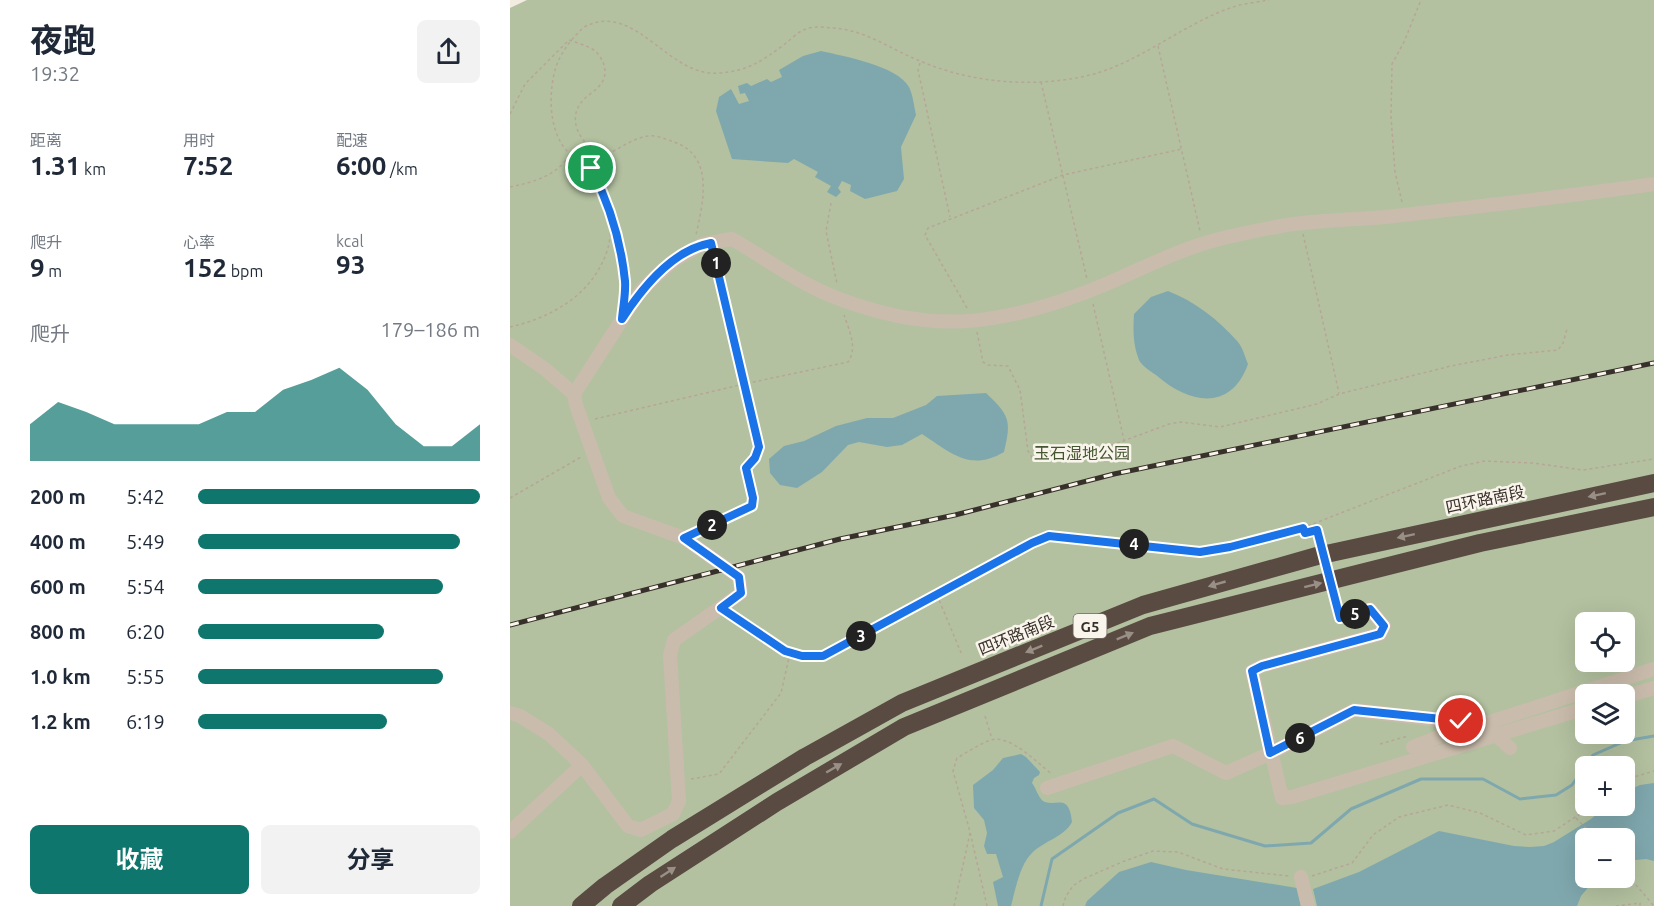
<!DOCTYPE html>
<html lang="zh">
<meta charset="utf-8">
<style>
body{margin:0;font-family:Ubuntu,"Noto Sans SC",sans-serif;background:#f2f2f3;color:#1f2937;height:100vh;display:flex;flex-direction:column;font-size:22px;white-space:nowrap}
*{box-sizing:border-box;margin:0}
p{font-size:20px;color:#747a83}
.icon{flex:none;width:33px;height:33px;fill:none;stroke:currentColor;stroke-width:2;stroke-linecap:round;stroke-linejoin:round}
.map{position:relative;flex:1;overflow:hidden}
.sheet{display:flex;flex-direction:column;background:#fff;width:510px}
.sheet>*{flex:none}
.buttons{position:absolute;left:1065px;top:612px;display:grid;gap:12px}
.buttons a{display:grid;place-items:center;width:60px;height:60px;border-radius:9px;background:#fff;box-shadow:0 6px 24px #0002;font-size:30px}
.pin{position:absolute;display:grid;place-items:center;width:51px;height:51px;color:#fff;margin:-26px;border:3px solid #fff;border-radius:50%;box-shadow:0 2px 6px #0007}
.km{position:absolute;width:30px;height:30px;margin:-15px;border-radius:50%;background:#222;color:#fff;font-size:16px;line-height:30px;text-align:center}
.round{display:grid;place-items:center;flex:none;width:63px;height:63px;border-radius:9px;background:#f2f2f3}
.overview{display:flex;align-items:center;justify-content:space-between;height:102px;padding:0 30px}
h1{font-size:33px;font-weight:700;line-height:45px}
.figures{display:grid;grid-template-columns:repeat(3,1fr);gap:9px;height:102px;padding:6px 30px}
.figures div{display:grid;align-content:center}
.figures b{font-size:26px;font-weight:700}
.figures small{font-size:16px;font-weight:400}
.figures p{font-size:16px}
.chart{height:168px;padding:12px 30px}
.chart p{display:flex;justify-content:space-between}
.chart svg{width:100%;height:108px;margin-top:6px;fill:#0f766e;opacity:.7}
.cta{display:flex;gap:12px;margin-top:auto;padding:12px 30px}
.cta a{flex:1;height:69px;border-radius:9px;background:#0f766e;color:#fff;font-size:24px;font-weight:700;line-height:69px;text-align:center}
.cta a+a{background:#f2f2f3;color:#1f2937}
ul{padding:0 30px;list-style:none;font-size:20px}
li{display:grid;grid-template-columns:96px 72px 1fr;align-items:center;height:45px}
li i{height:15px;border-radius:8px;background:#0f766e}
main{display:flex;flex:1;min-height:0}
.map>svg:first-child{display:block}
.green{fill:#b3c1a0;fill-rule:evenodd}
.water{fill:#7fa8ae}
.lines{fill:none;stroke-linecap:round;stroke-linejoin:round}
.stream{stroke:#7fa8ae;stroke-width:3}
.path{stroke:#b6a696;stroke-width:1.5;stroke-dasharray:3 3;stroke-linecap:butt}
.minor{stroke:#cabcac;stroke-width:14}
.highway{stroke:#594b42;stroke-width:18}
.rail-casing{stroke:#38302a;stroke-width:5}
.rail{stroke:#faf5ec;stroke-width:3;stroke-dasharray:9;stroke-linecap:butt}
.path-bridge{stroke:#b6a696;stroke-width:1.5;stroke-dasharray:3 3;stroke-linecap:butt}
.oneway{fill:#998f86}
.route-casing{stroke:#fff;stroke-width:12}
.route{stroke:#1a73e8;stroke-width:8}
.labels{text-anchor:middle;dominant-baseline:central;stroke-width:5;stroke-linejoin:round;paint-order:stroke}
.shield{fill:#faf5ec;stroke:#726b64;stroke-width:1.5}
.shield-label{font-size:15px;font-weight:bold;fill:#38302a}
.park-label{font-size:16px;fill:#44562f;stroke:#faf5ec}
.street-label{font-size:16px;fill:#38302a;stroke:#faf5ec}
</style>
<main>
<section class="sheet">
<div class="overview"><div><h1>夜跑</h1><p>19:32</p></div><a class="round"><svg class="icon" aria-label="share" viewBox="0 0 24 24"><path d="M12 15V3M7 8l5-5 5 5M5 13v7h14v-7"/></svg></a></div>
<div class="figures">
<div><p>距离</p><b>1.31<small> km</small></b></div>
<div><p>用时</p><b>7:52</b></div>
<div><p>配速</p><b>6:00<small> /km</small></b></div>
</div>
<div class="figures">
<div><p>爬升</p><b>9<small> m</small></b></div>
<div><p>心率</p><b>152<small> bpm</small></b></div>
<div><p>kcal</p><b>93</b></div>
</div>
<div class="chart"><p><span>爬升</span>179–186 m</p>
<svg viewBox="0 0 160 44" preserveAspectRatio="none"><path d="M0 44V29L10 20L20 24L30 29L40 29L50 29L60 29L70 24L80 24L90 15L100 11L110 6L120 15L130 29L140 38L150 38L160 29V44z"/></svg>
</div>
<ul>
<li><b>200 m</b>5:42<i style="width:100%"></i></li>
<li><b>400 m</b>5:49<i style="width:93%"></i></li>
<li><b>600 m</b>5:54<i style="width:87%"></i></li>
<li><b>800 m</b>6:20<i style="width:66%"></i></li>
<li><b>1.0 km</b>5:55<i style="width:87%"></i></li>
<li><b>1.2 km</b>6:19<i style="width:67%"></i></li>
</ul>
<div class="cta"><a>收藏</a><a>分享</a></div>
</section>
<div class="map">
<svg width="1144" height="906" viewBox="0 0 1144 906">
<rect width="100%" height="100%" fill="#f2ebe0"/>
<path class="green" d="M17,0H1144V906H0V8ZM1076,622H1114V662H1076ZM1076,694H1114V734H1076ZM1076,766H1114V806H1076ZM1076,838H1114V878H1076Z"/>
<g class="water">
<path d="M311,51C333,56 388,66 399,87C403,95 404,106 406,115L391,147L394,179L387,191L355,199L340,191L341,185L332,181L328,188L331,192L326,197L317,192L321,186L305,177L308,172L284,159L278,163L222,159L206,111L209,97L221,89L229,104L239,101L235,93L230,94L228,86L237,83L241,86L257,79L261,82L272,77L269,70L293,56Z"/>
<path d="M658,291C684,301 709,320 728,342C733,348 735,357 738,364C721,412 679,404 646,375C640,371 632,366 629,360C623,345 623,330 624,314L641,297Z"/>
<path d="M476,393C499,415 502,420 494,452C460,472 441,453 412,434L392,445L377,447L349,442L338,445L312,472L287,488L270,485L260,473L259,459L274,446L294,441L326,426L357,418H383L416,405L427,396Z"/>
<path d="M511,754L516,757L530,772L529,775L524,778L522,783C526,788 528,797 533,801C545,808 559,791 562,822C554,837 534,841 522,853C510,864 505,891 501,906H488L483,882L493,877L486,854H477L474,846L477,833L474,820L464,808L463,785L483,770L493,758Z"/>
<polygon points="1144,783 1144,861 1136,859 1115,861 1114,838 1076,838 1076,878 1086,878 1071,896 1067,906 807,906 803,889 849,872 929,831 1004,846 1020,847 1034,846 1044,842 1081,819 1097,806 1114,806 1115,792 1130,785"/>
<polygon points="641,862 676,870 787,888 791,906 575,906 577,901 609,872"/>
</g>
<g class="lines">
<polyline class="stream" points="531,906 542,859 608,813 644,799 682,824 755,846 801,843 841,809 911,779 973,779 1010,799 1046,795 1062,785 1083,755 1115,741 1144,736"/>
<g class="path">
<polyline points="648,46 690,231"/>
<polyline points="410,63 408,70 440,217"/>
<polyline points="531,82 577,279"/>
<path d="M0,114L15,84L59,40C67,43 79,46 85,51C95,60 99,75 90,85C85,92 75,96 70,104C56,125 76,150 96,155C109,149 123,138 138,136C146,135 156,139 164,142C205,156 193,203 186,235"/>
<path d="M0,187C24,182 46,176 60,155"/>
<polyline points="892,202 885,172 881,117 882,64 894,42 911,0"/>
<polyline points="321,203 316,231 327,284"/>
<polyline points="793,234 829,393"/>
<path d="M114,295C116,267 100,191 82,169C76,162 66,159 60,154C39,135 38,96 45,70C50,53 61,39 74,27C126,0 158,78 209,73C238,71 252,61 275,44C281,39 289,31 296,29C303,26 315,27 322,28C354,29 382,50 410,61C462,83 521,88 576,76C629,64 672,24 723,7C735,3 748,2 759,0"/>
<polyline points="583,304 614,440"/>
<polyline points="457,308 415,235 418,228 553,175 672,149"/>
<path d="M0,327C43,317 84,294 98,248C100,240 101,230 102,220"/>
<polyline points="467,332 473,362 478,365 498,366 510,390 518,451 523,459 538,459 597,447 659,424 671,422 710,427 807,404 829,394 941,366 998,355 1048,350 1053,343 1057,329"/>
<path d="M85,419L234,384L338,362C348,348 339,330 334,315"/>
<polyline points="0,498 71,457"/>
<polyline points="793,528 795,533 801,531"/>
<polyline points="187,532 242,506 243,498 236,468 245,458 249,447 204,255"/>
<polyline points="427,595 452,655"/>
<polyline points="220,614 275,651 292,656 313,656 522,543 539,536 690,552 720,547 790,529 951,466 975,461 1023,463 1073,470 1144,459"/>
<polyline points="475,716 482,739"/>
<polyline points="870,744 898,736"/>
<polyline points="181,779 209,774 271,693 280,653"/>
<polyline points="1114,780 1144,771"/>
<polyline points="1066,818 1085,838"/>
<polyline points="1114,871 1144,906"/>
<polyline points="802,876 842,863 863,835 889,817 938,805 970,813 1016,835 1044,831 1082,806"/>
<polyline points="444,906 460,833"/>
<path d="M477,906L460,832L443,771L447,758C458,752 469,744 481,740C500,734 527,763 542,774"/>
<polyline points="553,906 556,896 563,886 573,879 612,862 643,851 668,852 713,869 779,876"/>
<polyline points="1106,906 1130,903 1130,906"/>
</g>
<g class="minor">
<polyline points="0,345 35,369 64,394"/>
<polyline points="851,612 860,609 874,626 870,634 752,666 742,671 772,798 782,797 1076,708"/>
<polyline points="1114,697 1144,688"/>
<path d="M0,713L10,716L39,734L72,765L118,826L131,830L163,814L169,801L160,655L164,640L231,593L229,577L174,538L113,516L99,498L66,405L64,394L131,290L163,261L193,244L222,239C257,259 289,284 327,298C418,333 481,327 571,294C610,280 647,259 686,246C712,237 744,231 771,226C805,220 841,220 876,217C966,207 1055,197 1144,184"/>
<polyline points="903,747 949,729 971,725 1144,669"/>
<polyline points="537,788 663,746 716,773 761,753 844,710 971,725 985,734 1000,748"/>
<polyline points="0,832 72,765"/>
<polyline points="791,877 798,906"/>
</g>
<g class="highway">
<polyline points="71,906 95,886 162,839 295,757 392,703 633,605 807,556 1144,483"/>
<polyline points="111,906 140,884 267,802 394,727 640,626 970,543 1144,507"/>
</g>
<defs>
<polyline id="rail" points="0,625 330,539 445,515 604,474 1144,363"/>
</defs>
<use href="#rail" class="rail-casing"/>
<use href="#rail" class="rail"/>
<polyline class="path-bridge" points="801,531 807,530 830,618 851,612"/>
</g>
<defs><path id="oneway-solid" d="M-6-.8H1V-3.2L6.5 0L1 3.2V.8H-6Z" transform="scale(1.5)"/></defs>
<g class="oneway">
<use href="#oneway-solid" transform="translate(1087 495) rotate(168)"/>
<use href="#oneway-solid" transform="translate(896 536) rotate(168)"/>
<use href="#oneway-solid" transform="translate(707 584) rotate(164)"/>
<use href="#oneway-solid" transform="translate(803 585) rotate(-14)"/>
<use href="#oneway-solid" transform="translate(615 636) rotate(-22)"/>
<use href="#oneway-solid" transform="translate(524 649) rotate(158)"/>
<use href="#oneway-solid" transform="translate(324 768) rotate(-30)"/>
<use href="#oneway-solid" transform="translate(158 872) rotate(-33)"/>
</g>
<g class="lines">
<defs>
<path id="route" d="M81,168C99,203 111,242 115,281C116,293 113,307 112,319C132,288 162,250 201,243L249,447L245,458L236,468L243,498L242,506L174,538L229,577L231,593L211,608L275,651L292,656H313L522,543L539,536L690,552L720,547L793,528L795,533L807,530L830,618L860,609L874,626L870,634L752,666L742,671L760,753L844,710L951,721"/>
</defs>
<use href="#route" class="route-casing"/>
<use href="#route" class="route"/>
</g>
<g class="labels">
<rect class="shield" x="563.5" y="614" width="33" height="24" rx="4.5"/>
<g class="shield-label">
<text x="580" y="626">G5</text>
</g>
<g class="park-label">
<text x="572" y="453">玉石湿地公园</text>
</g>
<g class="street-label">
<text transform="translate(975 499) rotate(-12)">四环路南段</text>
<text transform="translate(506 635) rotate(-22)">四环路南段</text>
</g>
</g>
</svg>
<div class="buttons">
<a><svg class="icon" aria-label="locate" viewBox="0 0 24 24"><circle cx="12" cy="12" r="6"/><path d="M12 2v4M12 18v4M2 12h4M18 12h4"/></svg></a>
<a><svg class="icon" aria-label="layers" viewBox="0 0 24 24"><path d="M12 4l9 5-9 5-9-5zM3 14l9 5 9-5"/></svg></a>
<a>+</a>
<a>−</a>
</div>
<div class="pin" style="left:81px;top:168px;background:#1e9e55"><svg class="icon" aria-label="arrive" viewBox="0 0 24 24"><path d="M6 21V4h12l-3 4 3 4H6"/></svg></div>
<div class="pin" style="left:951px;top:721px;background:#d93025"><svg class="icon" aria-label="check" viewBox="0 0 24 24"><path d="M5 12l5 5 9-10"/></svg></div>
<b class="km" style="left:206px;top:263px">1</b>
<b class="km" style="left:202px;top:525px">2</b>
<b class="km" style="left:351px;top:636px">3</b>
<b class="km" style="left:624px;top:544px">4</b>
<b class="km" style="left:845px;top:614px">5</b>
<b class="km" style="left:790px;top:738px">6</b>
</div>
</main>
